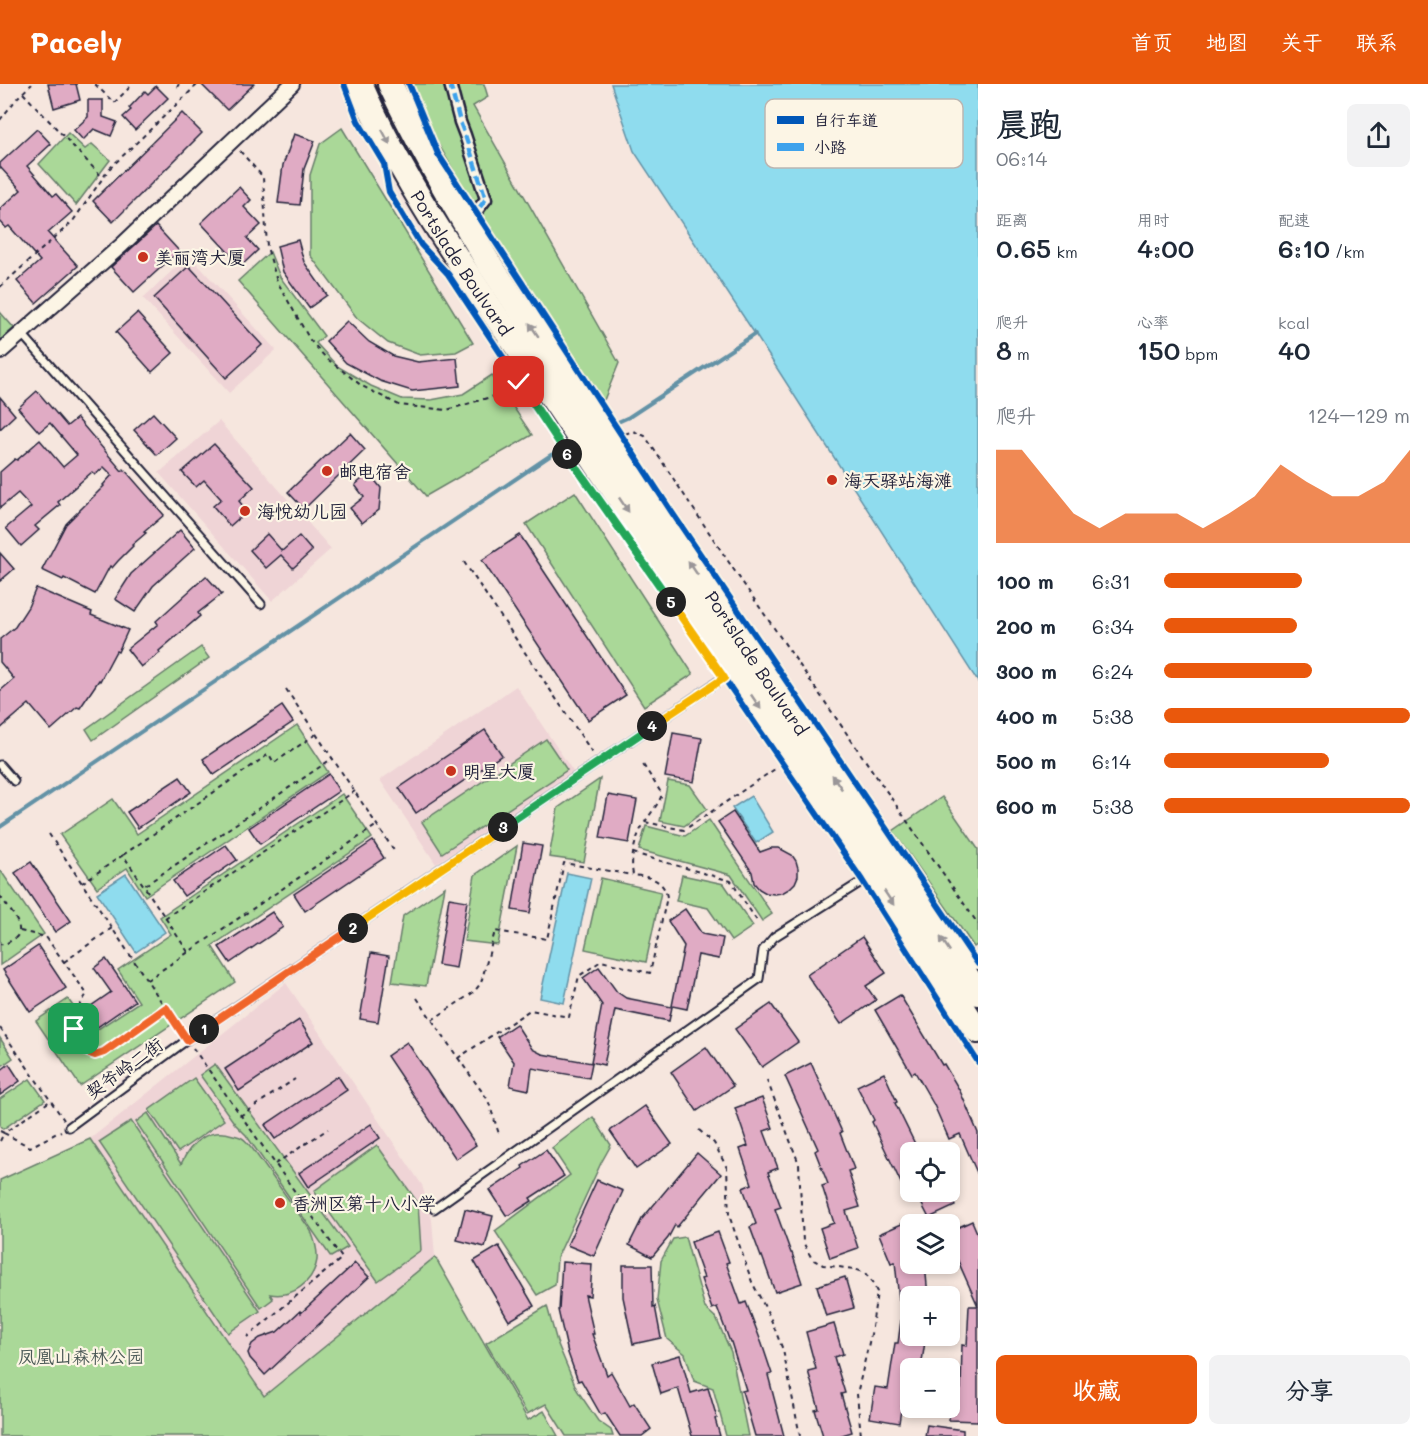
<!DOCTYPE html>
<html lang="zh">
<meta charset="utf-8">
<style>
body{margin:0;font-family:Mali,"LXGW WenKai TC",sans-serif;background:#f2f2f3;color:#1f2937;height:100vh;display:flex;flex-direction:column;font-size:22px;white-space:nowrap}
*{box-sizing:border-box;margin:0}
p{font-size:20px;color:#747a83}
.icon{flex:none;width:33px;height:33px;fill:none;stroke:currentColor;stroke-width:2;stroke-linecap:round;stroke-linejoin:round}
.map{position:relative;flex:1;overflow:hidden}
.side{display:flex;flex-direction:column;background:#fff;width:450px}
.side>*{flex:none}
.fabs{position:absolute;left:900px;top:1058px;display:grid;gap:12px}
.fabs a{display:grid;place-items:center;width:60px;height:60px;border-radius:9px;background:#fff;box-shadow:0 3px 9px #0003;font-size:30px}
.pin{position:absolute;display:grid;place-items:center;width:51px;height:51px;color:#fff;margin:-26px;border-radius:12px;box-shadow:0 3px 9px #0006}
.km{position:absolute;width:30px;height:30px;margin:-15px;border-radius:50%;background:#222;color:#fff;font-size:16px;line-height:30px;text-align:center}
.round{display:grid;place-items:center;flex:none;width:63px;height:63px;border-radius:9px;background:#f2f2f3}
.headline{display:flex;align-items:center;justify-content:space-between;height:102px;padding:0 18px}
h1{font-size:33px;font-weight:600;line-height:45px}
.figures{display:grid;grid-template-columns:repeat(3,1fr);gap:9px;height:102px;padding:6px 18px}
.figures div{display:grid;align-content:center}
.figures b{font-size:26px;font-weight:600}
.figures small{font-size:16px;font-weight:400}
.figures p{font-size:16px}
.chart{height:168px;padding:12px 18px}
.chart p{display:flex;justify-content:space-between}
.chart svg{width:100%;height:108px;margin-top:6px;fill:#ea580c;opacity:.7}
.action{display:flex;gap:12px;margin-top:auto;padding:12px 18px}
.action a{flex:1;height:69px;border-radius:9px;background:#ea580c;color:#fff;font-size:24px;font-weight:600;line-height:69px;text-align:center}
.action a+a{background:#f2f2f3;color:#1f2937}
ul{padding:0 18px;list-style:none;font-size:20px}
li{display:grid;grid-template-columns:96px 72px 1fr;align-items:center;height:45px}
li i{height:15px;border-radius:8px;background:#ea580c}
header{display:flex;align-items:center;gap:36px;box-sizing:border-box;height:84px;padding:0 30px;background:#ea580c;color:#fff}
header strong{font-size:28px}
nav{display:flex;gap:33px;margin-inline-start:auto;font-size:21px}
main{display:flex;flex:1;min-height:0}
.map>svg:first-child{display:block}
.built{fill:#efd4d6}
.green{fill:#aad898;stroke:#667d6a;stroke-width:1.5}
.water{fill:#8fdcee;stroke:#6392a6;stroke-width:1.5}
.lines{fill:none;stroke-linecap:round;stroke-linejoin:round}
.stream{stroke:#6392a6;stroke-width:4}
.building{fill:#e0abc4;stroke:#22223b;stroke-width:1.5}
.service-casing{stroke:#22223b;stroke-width:11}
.pedestrian-casing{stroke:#22223b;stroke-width:15}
.minor-casing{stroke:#22223b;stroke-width:18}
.trunk-casing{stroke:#22223b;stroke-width:28}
.path{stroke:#22223b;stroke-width:2;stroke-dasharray:4.5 4.5;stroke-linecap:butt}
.service{stroke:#fcf5e5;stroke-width:7}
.pedestrian{stroke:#fcf5e5;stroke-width:10}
.minor{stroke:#fcf5e5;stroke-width:14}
.trunk{stroke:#fcf5e5;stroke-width:24}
.quiet{stroke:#3ea2ec;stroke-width:4.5;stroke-dasharray:9 4.5;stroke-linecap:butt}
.cycleway-casing{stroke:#fcf5e5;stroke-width:10}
.cycleway{stroke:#0057b8;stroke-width:6}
.oneway{fill:#9a9698}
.split-1-casing{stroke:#fff;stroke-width:12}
.split-2-casing{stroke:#fff;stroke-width:12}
.split-3-casing{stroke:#fff;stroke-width:12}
.split-4-casing{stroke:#fff;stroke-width:12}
.split-5-casing{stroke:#fff;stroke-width:12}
.split-6-casing{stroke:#fff;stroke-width:12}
.split-7-casing{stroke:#fff;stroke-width:12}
.split-1{stroke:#f0652b;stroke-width:8}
.split-2{stroke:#f0652b;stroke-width:8}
.split-3{stroke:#f5b400;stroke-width:8}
.split-4{stroke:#22a559;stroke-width:8}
.split-5{stroke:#f5b400;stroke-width:8}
.split-6{stroke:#22a559;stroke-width:8}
.split-7{stroke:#22a559;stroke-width:8}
.poi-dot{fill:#c8321e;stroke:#fcf5e5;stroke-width:2}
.labels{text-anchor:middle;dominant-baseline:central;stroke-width:4.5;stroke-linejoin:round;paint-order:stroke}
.poi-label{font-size:18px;fill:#22223b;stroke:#fcf5e5;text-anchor:start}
.street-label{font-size:18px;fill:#22223b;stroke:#fcf5e5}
.park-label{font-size:18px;fill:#4b5957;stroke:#fcf5e5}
.key{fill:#fcf5e5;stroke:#bbb6b2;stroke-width:1.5}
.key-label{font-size:16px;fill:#22223b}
</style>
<header>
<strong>Pacely</strong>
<nav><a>首页</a><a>地图</a><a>关于</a><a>联系</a></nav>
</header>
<main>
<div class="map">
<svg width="978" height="1352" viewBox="0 0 978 1352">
<rect width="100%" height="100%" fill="#f6e6de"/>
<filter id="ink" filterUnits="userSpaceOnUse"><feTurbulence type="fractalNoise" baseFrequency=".0167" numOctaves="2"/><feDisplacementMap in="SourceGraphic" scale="12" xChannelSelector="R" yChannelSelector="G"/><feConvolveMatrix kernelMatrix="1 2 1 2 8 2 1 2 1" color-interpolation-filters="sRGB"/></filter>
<g filter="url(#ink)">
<g class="built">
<polygon points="189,171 276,266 229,309 143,214"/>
<polygon points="219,337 331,465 272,517 159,389"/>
<polygon points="516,602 574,689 436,780 380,696"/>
<polygon points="286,899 422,1101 432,1136 435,1173 264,1312 90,1055"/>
</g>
<g class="green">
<polygon points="409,0 484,0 488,13 473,22 619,279 602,321 446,91 454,87 425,37"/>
<polygon points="342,44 473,259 456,268 420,271 388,259 357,234 310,171 310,91 320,60"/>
<polygon points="68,49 85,65 92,60 110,76 76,121 39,80"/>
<polygon points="270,168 280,193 324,252 316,259 337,282 371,302 402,315 431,316 463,310 492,291 532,351 426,412 238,197"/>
<polygon points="0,228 14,244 0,256"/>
<polygon points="575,408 693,590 644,622 526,440"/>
<polygon points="201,563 209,574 93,656 86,645"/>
<polygon points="297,641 328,688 145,812 127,784 97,804 60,751 113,715 137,750"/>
<polygon points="546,655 567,686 442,769 422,738"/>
<polygon points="600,695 584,778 549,773 558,724"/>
<polygon points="668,697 690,701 707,725 684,742 660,737"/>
<polygon points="342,710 372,754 212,862 235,898 80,1002 36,937 68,915 92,949 139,918 118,886 171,850 160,833"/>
<polygon points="942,713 978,765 978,860 974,863 893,747"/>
<polygon points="709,736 772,830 762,837 731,791 639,766 646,742 685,752"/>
<polygon points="517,762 498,861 464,857 475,791"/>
<polygon points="0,787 1,787 44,850 0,881"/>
<polygon points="682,791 724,800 753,842 731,857 708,824 676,817"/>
<polygon points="601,794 661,808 646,878 585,865"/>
<polygon points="445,803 426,902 392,898 403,832"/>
<polygon points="0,954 13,974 0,983"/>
<polygon points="215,980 348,1163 331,1173 246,1051 235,1040 200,991"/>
<polygon points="194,994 224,1036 178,1068 149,1026"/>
<polygon points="30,995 45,1016 3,1045 0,1042 0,1015"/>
<path d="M148,1029L181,1080C191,1058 208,1043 233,1051C236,1052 239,1052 242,1054C246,1056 249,1061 252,1064L311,1147C315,1157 318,1166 317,1176C313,1199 292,1214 270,1210L273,1215L261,1224L136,1038Z"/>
<polygon points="593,1033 611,1061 601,1079 557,1174 555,1201 537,1211 495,1147 570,1091 552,1064"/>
<polygon points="131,1037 260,1227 228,1249 99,1058"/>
<polygon points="90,1055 264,1312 435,1173 528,1336 544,1327 558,1352 0,1352 0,1096"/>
<polygon points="377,1061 418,1119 421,1166 378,1197 314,1107"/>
<polygon points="685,1153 705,1224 716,1234 731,1268 748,1352 726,1352 713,1304 694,1297 685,1270 667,1255 657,1216 661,1177 673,1155"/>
<polygon points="547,1222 557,1258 577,1306 598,1337 611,1346 613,1352 566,1352 546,1320 527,1330 486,1259"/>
</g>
<g class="water">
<polygon points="611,0 978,0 978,598 755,250 634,67"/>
<polygon points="751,712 773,748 756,759 732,724"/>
<polygon points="567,789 591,794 564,919 540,914"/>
<polygon points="126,790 165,848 136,868 97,809"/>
</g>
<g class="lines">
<g class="stream">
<polyline points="609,342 629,333 755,250"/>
<polyline points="0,743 551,371 573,360"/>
</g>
</g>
<g class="building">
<polygon points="48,0 76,0 80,16 54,24"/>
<polygon points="201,0 254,0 227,26"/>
<polygon points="156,2 168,14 135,46 123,33 131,26 129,24 145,7 148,10"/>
<polygon points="88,16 103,16 103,33 117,38 111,52 94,45 83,56 74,46 88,33"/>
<polygon points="182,29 202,49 113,138 93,117"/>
<polygon points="37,45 51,60 27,82 53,112 56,110 72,128 48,149 78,182 36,219 17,197 40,177 9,142 6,144 0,137 0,125 21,106 0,83 0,79"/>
<polygon points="294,50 315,57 304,85 300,121 278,119 283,81"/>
<polygon points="239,103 251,116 244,123 261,141 247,154 258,166 241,182 201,139"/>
<polygon points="156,142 179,167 134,208 111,183"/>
<polygon points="298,156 304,178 327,211 309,224 283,188 277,162"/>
<polygon points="189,182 262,261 226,294 154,214"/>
<polygon points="137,229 173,269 152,288 116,248"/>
<polygon points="347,237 369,258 393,272 418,278 457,274 460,302 412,307 380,297 346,279 326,257"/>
<polygon points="37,307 67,342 77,334 122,387 124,385 164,431 144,448 146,449 132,461 133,462 118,477 112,484 110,482 95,510 64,494 63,496 42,486 66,440 104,402 103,401 112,391 104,383 95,391 92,388 58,418 60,421 35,442 39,446 21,462 6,444 31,423 18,409 0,424 0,388 15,375 17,376 40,356 63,383 77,371 50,339 39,348 18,324"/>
<polygon points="0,313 15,331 0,345"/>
<polygon points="153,329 176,354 157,371 134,346"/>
<polygon points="350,349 365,366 304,425 288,408"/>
<polygon points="214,360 254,403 239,417 247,427 230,442 213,422 221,415 204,396 196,403 182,388"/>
<polygon points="369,389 381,404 379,426 362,439 350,424 364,413 355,401"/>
<polygon points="180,446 195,464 153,502 135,528 115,515 131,490"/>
<polygon points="267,450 282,467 299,452 312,467 293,484 281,471 266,484 250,466"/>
<polygon points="520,451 626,611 588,636 482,476"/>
<polygon points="0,469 14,485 0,497"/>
<polygon points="206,492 222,510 198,529 200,532 159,567 160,569 141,583 127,565 158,540 156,537"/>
<polygon points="36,504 92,528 91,531 128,546 118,568 116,567 100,597 99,596 80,624 77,623 51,646 29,620 0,645 0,607 14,595 0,578 0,555 15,543 28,523"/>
<polygon points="282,622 293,638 214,691 203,675"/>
<polygon points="485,646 502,671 416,729 399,704"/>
<polygon points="673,649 702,654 694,698 665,693"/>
<polygon points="329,690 339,707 260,760 249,744"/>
<polygon points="180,693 191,708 138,744 127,728"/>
<polygon points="608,711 637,716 629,759 600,754"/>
<polygon points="733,728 760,768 771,764 779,764 792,771 796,777 798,784 798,792 795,799 789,805 782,809 774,810 766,809 759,805 754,799 752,788 718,738"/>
<polygon points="373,757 384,774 305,827 294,810"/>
<polygon points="523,759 542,762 530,829 512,826"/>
<polygon points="226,761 237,776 184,812 173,797"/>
<polygon points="31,778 71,837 55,848 15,789"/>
<polygon points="449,814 467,817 456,884 438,881"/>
<polygon points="685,825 702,850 723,854 719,875 698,871 687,925 672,922 684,862 668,837"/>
<polygon points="272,828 283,843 230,879 219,863"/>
<polygon points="862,853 886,889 866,902 876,916 841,940 807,891"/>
<polygon points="38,862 66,904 30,928 3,886"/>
<polygon points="371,869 389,872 378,938 360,935"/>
<polygon points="106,875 135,917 93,946 81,929 111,908 94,884"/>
<polygon points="599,883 617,908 626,914 672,923 669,937 615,926 604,981 591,978 602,921 583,894"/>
<polygon points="900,911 942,981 944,980 960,1007 978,1049 978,1091 960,1050 949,1055 934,1021 915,988 912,990 875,926"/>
<polygon points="771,920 798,958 762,983 735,945"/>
<polygon points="299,936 313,958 239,1007 225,985"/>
<polygon points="516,940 532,965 542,970 592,979 589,994 532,984 529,1006 510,1002 514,978 497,953"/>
<polygon points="407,958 476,1061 456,1075 387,972"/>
<polygon points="706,963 733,1002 697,1027 671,988"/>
<polygon points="811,979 842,1048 840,1049 854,1085 848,1087 860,1123 846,1127 858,1164 830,1174 820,1144 834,1139 822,1102 828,1100 815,1067 818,1065 785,992"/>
<polygon points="9,980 20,997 0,1011 0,987"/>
<polygon points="884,989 897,1018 895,1019 919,1068 910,1068 910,1097 902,1101 872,1038 874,1036 857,1002"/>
<polygon points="338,992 347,1006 275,1055 265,1041"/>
<polygon points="762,1014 773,1044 764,1047 778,1084 768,1088 781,1123 775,1125 791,1169 792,1169 802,1199 775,1208 762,1172 761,1173 750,1143 756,1140 743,1104 752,1100 740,1065 748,1062 735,1024"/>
<polygon points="645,1022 672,1060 636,1085 610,1047"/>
<polygon points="371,1040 380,1054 308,1103 299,1089"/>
<polygon points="546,1066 564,1092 530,1114 532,1117 510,1131 506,1131 490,1106 523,1084 522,1082"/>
<polygon points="697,1069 721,1090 677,1143 675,1141 668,1154 652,1173 629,1161 642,1135"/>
<polygon points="597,1096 623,1107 594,1172 567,1161"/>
<polygon points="915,1107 948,1107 955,1122 929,1134"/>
<polygon points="465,1125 493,1132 485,1163 457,1156"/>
<polygon points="972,1137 978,1151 978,1337 949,1336 951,1304 961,1305 962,1261 967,1262 969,1222 978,1222 950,1159 950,1147"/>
<polygon points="906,1138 910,1150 910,1182 925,1180 928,1212 910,1212 910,1251 926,1251 921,1284 910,1284 910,1293 906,1293 899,1339 870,1334 875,1303 888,1305 895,1259 898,1259 904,1214 899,1215 895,1178 891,1179 879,1150"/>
<polygon points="718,1148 729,1178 726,1179 741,1220 746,1218 762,1260 772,1290 768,1291 784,1352 755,1352 742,1307 746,1306 731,1258 730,1258 717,1223 712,1225 701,1195 704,1194 691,1158"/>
<polygon points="499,1162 534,1222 509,1237 474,1177"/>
<polygon points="562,1178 592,1180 590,1212 585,1211 594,1250 592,1250 607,1291 611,1288 630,1322 634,1319 651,1345 642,1352 620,1352 605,1329 601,1331 581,1296 578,1297 568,1269 558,1226 559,1226"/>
<polygon points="355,1179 369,1193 265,1291 250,1274 248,1269 252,1260 260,1254 277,1248 300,1227 301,1229"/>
<polygon points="623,1181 652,1181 653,1223 655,1222 661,1254 633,1260 623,1213"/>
<polygon points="845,1193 854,1224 826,1232 817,1202"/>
<polygon points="834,1240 843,1270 834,1273 845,1309 841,1310 852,1348 839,1352 823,1352 815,1326 819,1325 808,1287 816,1285 806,1248"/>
<polygon points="680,1271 691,1309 708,1304 717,1334 715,1335 720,1352 692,1352 678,1304 661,1310 652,1279"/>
<polygon points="927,1341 963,1346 963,1352 925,1352"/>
</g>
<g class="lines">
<defs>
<g id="service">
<polyline points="22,250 261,520"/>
<polyline points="0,681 14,697"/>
<polyline points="69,1043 187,956 732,588"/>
<polyline points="434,1125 759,895 763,866 774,853 869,793"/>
</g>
<polyline id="pedestrian" points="450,0 460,38 465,51 486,115 476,128"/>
<polyline id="minor" points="0,268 122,161 292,0"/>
<g id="trunk">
<path id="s1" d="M360,0C414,124 498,232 572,343C626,425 681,508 736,589C817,708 899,827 978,947"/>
<path id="s2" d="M390,0C419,62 453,120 488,178L978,909"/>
</g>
</defs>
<use href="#service" class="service-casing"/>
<use href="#pedestrian" class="pedestrian-casing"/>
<use href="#minor" class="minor-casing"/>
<use href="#trunk" class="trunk-casing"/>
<g class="path">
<polyline points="95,0 114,19 133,0"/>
<polyline points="177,3 179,0"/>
<polyline points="23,9 103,94"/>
<polyline points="0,36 18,13 32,0"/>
<polyline points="240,67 263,93 267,163 277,197 310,256 326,274 362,302 399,321 447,326 494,312"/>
<polyline points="0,203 73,137 109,85 198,0"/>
<polyline points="625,350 633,347 645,352 734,486 978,840"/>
<polyline points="464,478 594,671"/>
<polyline points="286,605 395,768"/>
<polyline points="645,738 684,746 778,683"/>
<polyline points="49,750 183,950"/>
<polyline points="633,769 731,797 757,837"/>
<polyline points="123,771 269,670 274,679 316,650"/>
<polyline points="82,799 123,771 144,802"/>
<path d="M0,812C7,823 29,845 14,855C8,858 6,861 0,860"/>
<polyline points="165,834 355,707"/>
<path d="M20,847L46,853L87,910C72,931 65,961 95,971L103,968L166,924"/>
<polyline points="188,868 144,802 333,674"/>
<polyline points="64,878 112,844"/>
<polyline points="147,896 377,741"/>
<path d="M417,914L458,974L530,926L569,933L579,892L601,877L650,889L667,813C664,795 649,793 633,791C630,774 635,753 645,738C650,730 657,722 661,713L660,707L642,679"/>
<polyline points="432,936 474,908 481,899 495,847 547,855 564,779 632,791"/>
<polyline points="0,944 64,1036"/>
<polyline points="193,964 342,1174 247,1253"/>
<polyline points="458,974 488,1016 499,1050"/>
<polyline points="767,996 799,1080 803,1158 812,1175 823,1181 854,1185 865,1189 872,1198 877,1208 871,1250 857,1310 861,1352"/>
<polyline points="240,1032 295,995"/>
<polyline points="699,1046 714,1059 727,1084 729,1131 752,1198 770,1233 783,1266 800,1352"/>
<polyline points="0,1047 4,1049 50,1017"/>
<polyline points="0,1057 4,1049 30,1063 61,1047"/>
<polyline points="275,1080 328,1045"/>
</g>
<use href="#service" class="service"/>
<use href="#pedestrian" class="pedestrian"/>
<use href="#minor" class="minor"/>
<use href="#trunk" class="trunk"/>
<polyline class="quiet" points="450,0 460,38 465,51 486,115 476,128"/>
<defs>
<g id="cycleway">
<polyline points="344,0 358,37 384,80 389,108 421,161 448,190 576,383 724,594 862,796 978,978"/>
<polyline points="409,0 438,70 671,427 978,880"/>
</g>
</defs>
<use href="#cycleway" class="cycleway-casing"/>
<use href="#cycleway" class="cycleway"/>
</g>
<defs><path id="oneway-solid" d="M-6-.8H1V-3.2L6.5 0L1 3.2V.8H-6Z" transform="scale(1.5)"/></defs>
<g class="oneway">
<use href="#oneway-solid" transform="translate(386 53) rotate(62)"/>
<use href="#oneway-solid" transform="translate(534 246) rotate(-124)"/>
<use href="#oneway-solid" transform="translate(624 421) rotate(56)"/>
<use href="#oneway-solid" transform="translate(693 484) rotate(-124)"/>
<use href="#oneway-solid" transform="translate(756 618) rotate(56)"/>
<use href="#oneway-solid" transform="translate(837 698) rotate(-124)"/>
<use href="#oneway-solid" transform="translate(889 814) rotate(56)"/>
<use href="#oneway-solid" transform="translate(945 860) rotate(-124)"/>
</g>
</g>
<g class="lines" filter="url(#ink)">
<defs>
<path id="split-1" d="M74,945C77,960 80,966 95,971L104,968L166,924L187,956L204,945"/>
<polyline id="split-2" points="204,945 353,844"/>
<polyline id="split-3" points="353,844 503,743"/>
<polyline id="split-4" points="503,743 652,642"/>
<polyline id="split-5" points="652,642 724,594 671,518"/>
<polyline id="split-6" points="567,370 671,518"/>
<polyline id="split-7" points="519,298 567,370"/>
</defs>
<use href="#split-1" class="split-1-casing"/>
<use href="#split-2" class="split-2-casing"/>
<use href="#split-3" class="split-3-casing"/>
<use href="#split-4" class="split-4-casing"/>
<use href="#split-5" class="split-5-casing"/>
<use href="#split-6" class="split-6-casing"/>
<use href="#split-7" class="split-7-casing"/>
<use href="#split-1" class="split-1"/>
<use href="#split-2" class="split-2"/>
<use href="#split-3" class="split-3"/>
<use href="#split-4" class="split-4"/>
<use href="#split-5" class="split-5"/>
<use href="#split-6" class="split-6"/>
<use href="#split-7" class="split-7"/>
</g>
<g class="poi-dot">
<circle cx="143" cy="173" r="6"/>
<circle cx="327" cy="387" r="6"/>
<circle cx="832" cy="396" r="6"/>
<circle cx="245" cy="427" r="6"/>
<circle cx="451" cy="687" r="6"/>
<circle cx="280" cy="1119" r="6"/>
</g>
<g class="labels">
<g class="poi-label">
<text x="155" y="173">美丽湾大厦</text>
<text x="339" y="387">邮电宿舍</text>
<text x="844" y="396">海天驿站海滩</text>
<text x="257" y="427">海悦幼儿园</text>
<text x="463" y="687">明星大厦</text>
<text x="292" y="1119">香洲区第十八小学</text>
</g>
<g class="street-label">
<text stroke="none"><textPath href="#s1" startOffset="206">Portslade Boulvard</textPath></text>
<text stroke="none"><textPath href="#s2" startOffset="686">Portslade Boulvard</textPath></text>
<text transform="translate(124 984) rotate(-36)">契爷岭二街</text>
</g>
<g class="park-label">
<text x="81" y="1272">凤凰山森林公园</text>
</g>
</g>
<rect x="765" y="15" width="198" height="69" rx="9" class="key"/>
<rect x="777" y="32" width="27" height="8" fill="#0057b8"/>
<rect x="777" y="59" width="27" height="8" fill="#3ea2ec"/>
<g class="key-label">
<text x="814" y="42">自行车道</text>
<text x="814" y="69">小路</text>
</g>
</svg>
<div class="fabs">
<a><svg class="icon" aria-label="locate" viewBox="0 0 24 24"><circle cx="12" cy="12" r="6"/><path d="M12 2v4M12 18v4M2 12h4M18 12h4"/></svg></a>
<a><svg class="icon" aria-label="layers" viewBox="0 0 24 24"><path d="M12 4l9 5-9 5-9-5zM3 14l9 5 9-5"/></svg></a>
<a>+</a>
<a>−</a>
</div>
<div class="pin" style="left:74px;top:945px;background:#1e9e55"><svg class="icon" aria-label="arrive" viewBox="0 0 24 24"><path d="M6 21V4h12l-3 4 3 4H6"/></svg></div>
<div class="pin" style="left:519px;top:298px;background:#d93025"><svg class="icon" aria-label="check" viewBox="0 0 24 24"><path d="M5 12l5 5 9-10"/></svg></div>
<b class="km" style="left:204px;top:945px">1</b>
<b class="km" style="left:353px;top:844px">2</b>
<b class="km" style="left:503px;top:743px">3</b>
<b class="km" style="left:652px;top:642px">4</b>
<b class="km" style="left:671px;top:518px">5</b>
<b class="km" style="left:567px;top:370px">6</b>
</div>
<section class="side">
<div class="headline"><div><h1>晨跑</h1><p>06:14</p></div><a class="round"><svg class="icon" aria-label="share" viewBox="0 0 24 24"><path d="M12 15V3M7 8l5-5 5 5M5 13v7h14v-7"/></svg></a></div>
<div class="figures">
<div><p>距离</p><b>0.65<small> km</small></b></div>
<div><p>用时</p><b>4:00</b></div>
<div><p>配速</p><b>6:10<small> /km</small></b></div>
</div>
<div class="figures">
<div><p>爬升</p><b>8<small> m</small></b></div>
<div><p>心率</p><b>150<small> bpm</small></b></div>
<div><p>kcal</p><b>40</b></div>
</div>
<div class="chart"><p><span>爬升</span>124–129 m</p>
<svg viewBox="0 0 160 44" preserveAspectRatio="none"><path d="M0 44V6L10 6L20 19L30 32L40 38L50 32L60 32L70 32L80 38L90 32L100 25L110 12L120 19L130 25L140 25L150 19L160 6V44z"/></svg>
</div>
<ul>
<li><b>100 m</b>6:31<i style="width:56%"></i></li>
<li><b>200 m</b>6:34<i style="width:54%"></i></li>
<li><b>300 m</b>6:24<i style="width:60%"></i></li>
<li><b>400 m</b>5:38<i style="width:100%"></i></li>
<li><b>500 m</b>6:14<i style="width:67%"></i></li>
<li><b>600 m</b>5:38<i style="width:100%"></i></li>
</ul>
<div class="action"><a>收藏</a><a>分享</a></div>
</section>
</main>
